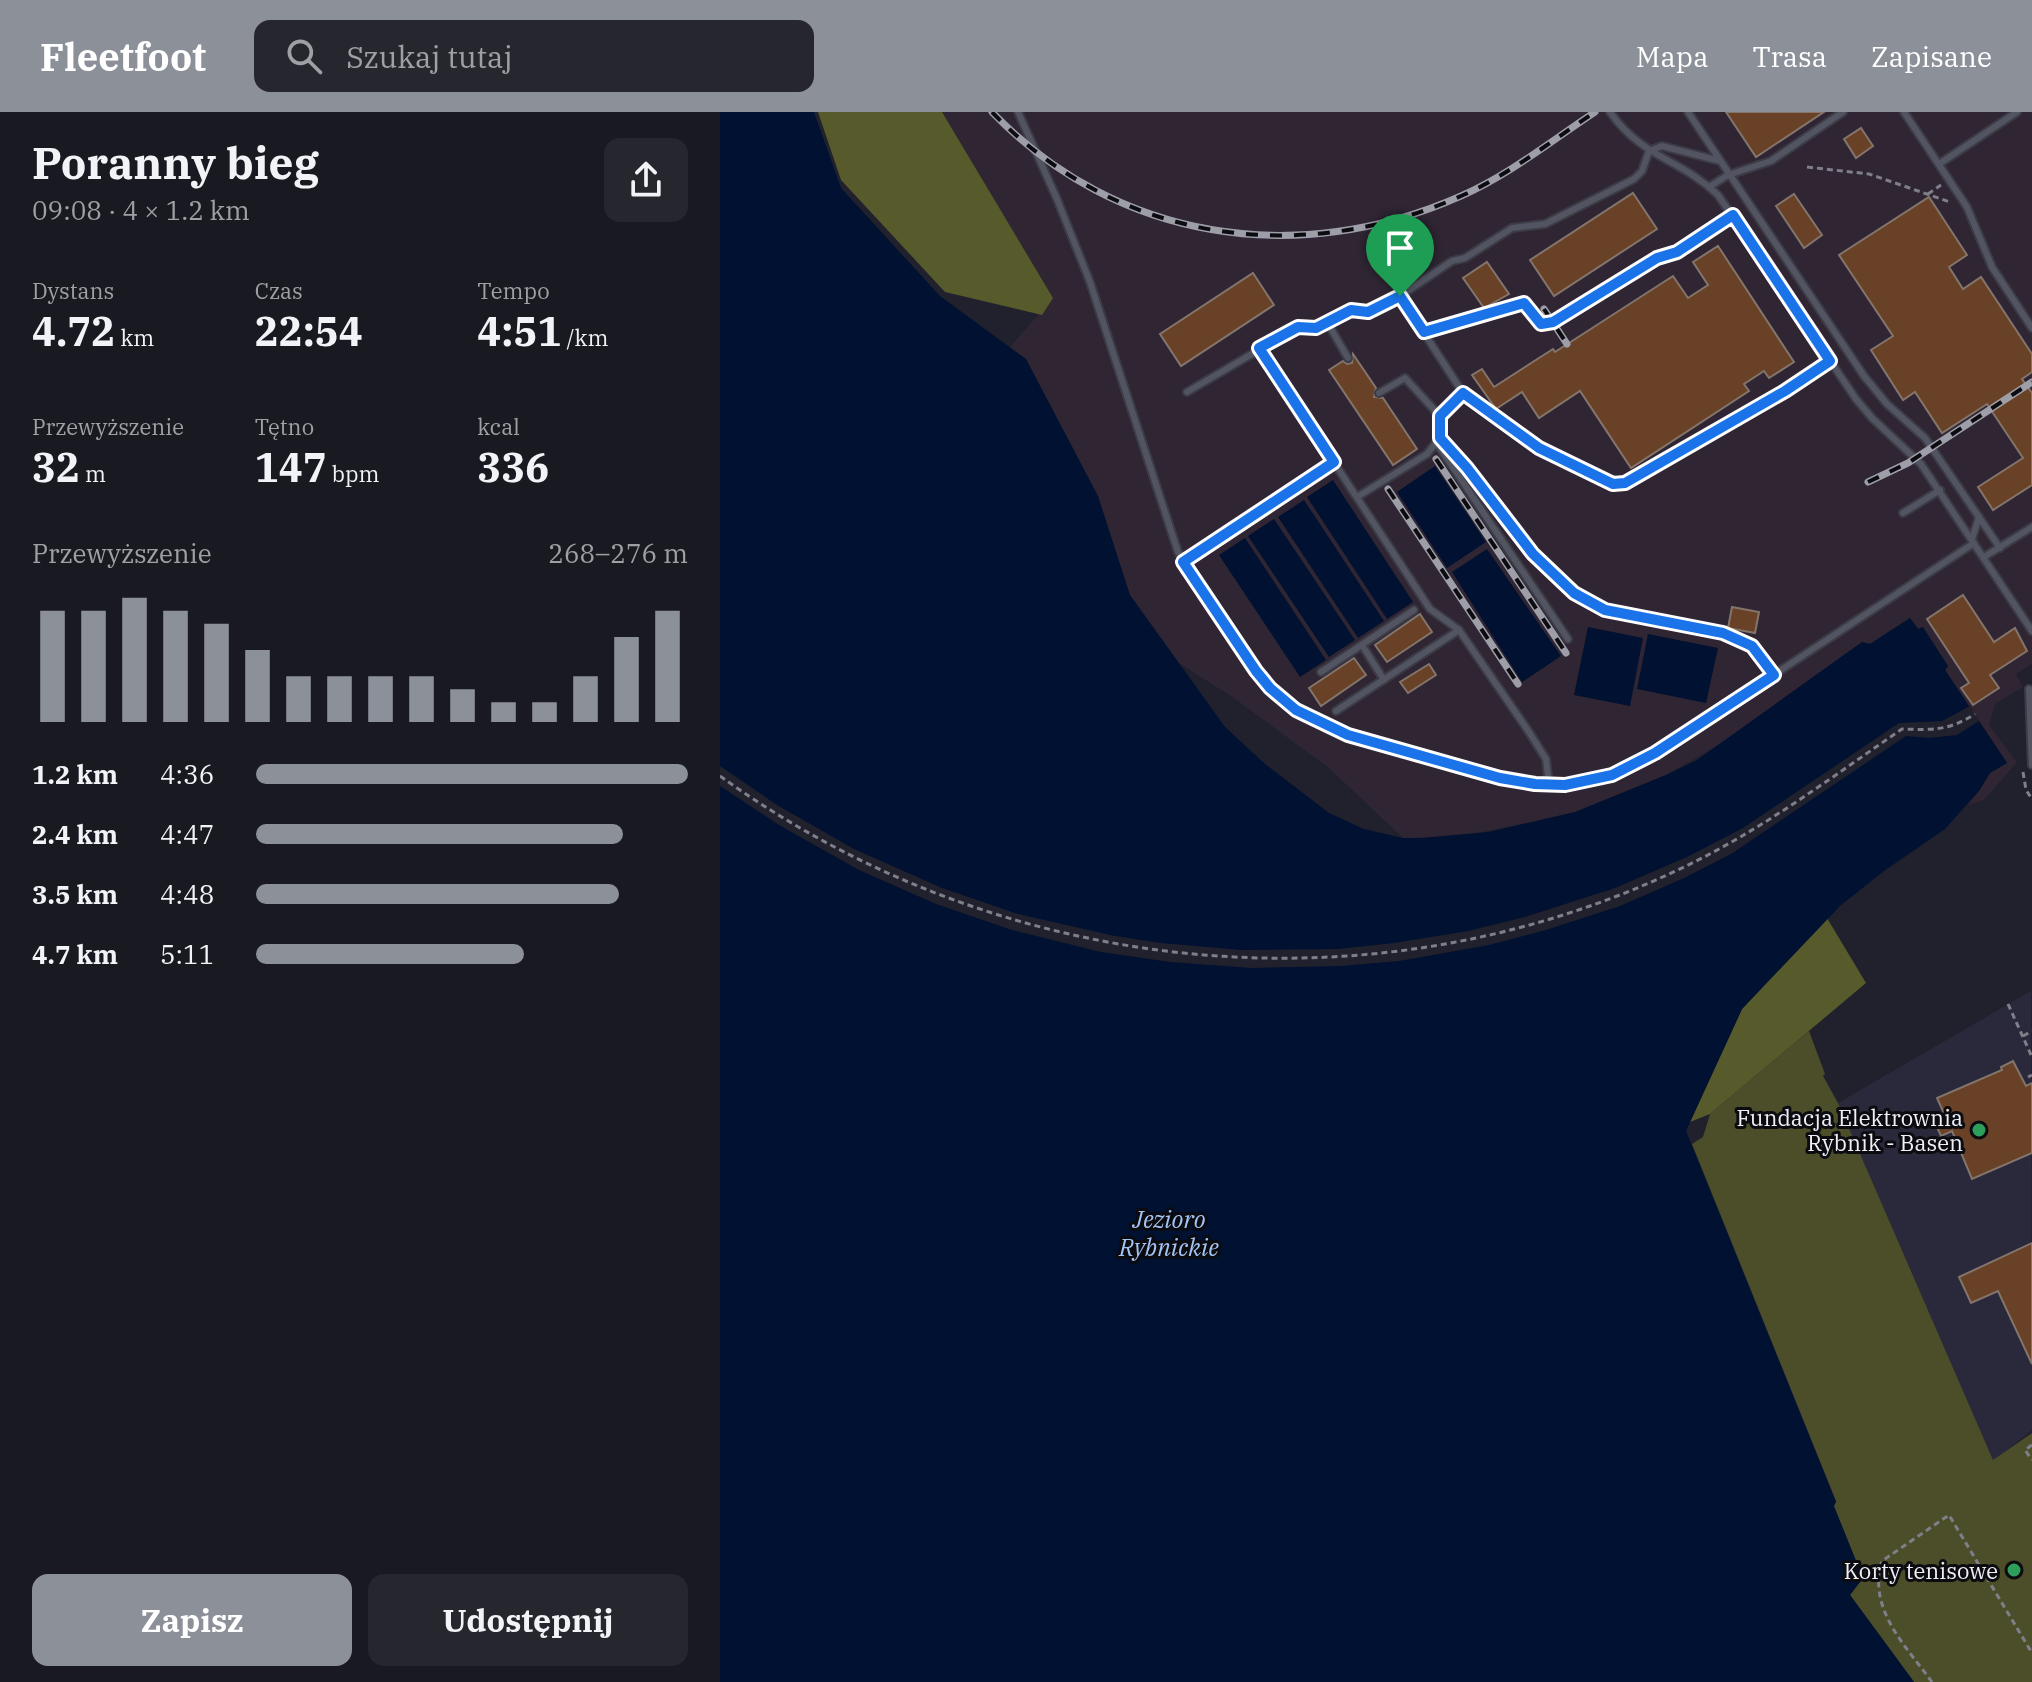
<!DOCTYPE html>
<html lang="pl">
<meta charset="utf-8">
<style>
body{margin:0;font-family:"IBM Plex Serif",serif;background:#26262f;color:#f1f3f6;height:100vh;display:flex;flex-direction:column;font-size:30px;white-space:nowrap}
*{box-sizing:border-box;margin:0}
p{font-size:26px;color:#9fa0a5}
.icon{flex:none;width:44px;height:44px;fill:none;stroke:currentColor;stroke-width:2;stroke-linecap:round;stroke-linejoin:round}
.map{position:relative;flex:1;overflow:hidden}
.drawer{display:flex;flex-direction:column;background:#191922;width:720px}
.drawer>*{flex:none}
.pin{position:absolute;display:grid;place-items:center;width:68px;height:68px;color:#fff;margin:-82px -34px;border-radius:50% 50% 50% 0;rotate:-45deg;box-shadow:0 0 8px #0007}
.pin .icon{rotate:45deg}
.round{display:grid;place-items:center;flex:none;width:84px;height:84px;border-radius:16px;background:#26262f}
.head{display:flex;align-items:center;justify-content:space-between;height:136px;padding:0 32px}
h1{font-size:44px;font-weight:700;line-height:60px}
.metrics{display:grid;grid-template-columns:repeat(3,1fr);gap:12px;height:136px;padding:8px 32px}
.metrics div{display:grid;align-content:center}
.metrics b{font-size:40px;font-weight:700}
.metrics small{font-size:22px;font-weight:400}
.metrics p{font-size:22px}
.chart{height:224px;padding:16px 32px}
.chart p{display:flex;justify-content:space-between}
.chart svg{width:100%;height:144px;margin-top:8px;stroke:#8c9099;stroke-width:6}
.action{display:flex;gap:16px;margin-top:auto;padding:16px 32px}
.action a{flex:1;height:92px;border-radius:16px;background:#8c9099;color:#fff;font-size:32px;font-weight:700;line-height:92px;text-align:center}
.action a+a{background:#26262f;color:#f1f3f6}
ul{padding:0 32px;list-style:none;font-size:26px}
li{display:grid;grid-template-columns:128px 96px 1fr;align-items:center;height:60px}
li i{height:20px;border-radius:10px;background:#8c9099}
header{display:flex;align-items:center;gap:48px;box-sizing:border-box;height:112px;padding:0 40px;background:#8c9099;color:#fff}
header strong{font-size:38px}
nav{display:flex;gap:44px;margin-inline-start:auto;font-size:28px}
.search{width:560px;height:72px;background:#26262f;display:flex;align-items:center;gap:20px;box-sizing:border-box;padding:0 28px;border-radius:16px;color:#9fa0a5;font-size:30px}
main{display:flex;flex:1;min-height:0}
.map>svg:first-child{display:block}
.built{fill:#29293b}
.industrial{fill:#2f2533}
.green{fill:#4b4e29}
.forest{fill:#575b2b}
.water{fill:#001131}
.pier{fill:#21212d}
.building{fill:#694126;stroke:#83756c;stroke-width:2}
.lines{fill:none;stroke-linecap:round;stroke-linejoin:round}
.lane-casing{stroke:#3c3c47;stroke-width:10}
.path{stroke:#7f7f89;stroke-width:3;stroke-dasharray:6 4;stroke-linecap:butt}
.lane{stroke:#535462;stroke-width:6}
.rail-casing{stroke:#9e9ea8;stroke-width:7}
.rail{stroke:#0b0b10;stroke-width:4;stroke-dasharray:12;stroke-linecap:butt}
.route-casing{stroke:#fff;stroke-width:16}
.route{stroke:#1a73e8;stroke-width:10}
.leisure-dot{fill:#2e9e5b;stroke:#0b0b10;stroke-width:3}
.labels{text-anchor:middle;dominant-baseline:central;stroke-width:6;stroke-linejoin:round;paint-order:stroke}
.poi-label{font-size:22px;fill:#efeff8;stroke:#0b0b10;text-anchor:end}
.water-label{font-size:24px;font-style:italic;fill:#a3c5f6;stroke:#0b0b10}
</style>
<header>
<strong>Fleetfoot</strong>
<div class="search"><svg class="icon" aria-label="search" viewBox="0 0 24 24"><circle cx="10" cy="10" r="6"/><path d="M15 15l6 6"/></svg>Szukaj tutaj</div>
<nav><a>Mapa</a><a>Trasa</a><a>Zapisane</a></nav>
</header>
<main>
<section class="drawer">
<div class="head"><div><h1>Poranny bieg</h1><p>09:08 · 4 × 1.2 km</p></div><a class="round"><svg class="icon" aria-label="share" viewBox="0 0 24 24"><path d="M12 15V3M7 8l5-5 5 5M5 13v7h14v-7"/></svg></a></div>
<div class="metrics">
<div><p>Dystans</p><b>4.72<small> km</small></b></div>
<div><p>Czas</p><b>22:54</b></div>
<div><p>Tempo</p><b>4:51<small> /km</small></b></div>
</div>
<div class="metrics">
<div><p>Przewyższenie</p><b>32<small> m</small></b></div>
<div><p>Tętno</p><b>147<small> bpm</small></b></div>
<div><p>kcal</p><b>336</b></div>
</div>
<div class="chart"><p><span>Przewyższenie</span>268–276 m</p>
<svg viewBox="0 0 160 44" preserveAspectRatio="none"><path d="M5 44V10M15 44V10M25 44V6M35 44V10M45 44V14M55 44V22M65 44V30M75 44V30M85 44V30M95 44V30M105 44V34M115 44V38M125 44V38M135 44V30M145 44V18M155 44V10"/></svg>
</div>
<ul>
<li><b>1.2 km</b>4:36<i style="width:100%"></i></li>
<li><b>2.4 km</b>4:47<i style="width:85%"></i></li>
<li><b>3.5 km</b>4:48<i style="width:84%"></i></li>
<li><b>4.7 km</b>5:11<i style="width:62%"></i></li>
</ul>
<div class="action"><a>Zapisz</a><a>Udostępnij</a></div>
</section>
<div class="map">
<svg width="1312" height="1570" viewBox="0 0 1312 1570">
<rect width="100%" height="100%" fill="#21212d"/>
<polygon class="built" points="1311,879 1312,1318 1273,1349 1118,991"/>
<polygon class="industrial" points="222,0 1312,0 1312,552 1296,562 1303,575 1275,592 1269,613 1297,650 1264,688 1248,693 1270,661 1287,651 1225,558 1228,554 1202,515 1199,517 1190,506 1150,532 1142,531 1009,627 946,663 855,700 823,708 737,725 683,726 609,656 511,584 400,514 281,245 333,186"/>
<polygon class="green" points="1089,919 1105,962 1103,964 1118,991 1273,1348 1312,1321 1312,1570 1194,1570 1130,1483 1143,1466 1113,1394 1116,1389 972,1032 983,1025 990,1002"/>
<g class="forest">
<polygon points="98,0 222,0 333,186 322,203 225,180 121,68"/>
<polygon points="1107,806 1146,871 990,1002 970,1010 1022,897"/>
</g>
<g class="water">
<polygon points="0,0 94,0 121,76 220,184 306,247 378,384 410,483 505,615 545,652 609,701 644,717 683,726 701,726 768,720 855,700 946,663 977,648 1142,530 1150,532 1190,506 1198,517 1203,515 1228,554 1225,558 1287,651 1270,661 1259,679 1225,717 1164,759 1121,793 1022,897 966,1019 1116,1390 1114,1394 1143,1466 1130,1483 1194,1570 0,1570"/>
<polygon points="715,354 766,430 727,456 677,380"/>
<polygon points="613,368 693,490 667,507 587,385"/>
<polygon points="584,388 664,509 638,526 558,405"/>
<polygon points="554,407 635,528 609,545 528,424"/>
<polygon points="525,426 606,548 580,565 499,443"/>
<polygon points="767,437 841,544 802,570 732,460"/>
<polygon points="868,515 923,526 910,594 854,583"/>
<polygon points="928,522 998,536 986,591 917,577"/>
</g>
<polygon class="pier" points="1250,594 1259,609 1237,623 1209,626 1186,624 1011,742 964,766 900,794 826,818 769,833 679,849 620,854 532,856 450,850 381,840 292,818 216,792 139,758 59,713 0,674 0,654 57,693 134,737 222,776 298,802 395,824 441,831 521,838 618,837 674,831 748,819 805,805 895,776 967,745 1023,716 1179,611 1222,609"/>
<g class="building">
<polygon points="1006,0 1104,0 1036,45"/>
<polygon points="1141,16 1153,34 1136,46 1124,27"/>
<polygon points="913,81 937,117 834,184 810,148"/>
<polygon points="1074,82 1102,123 1084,136 1056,94"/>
<polygon points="1209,85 1247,143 1229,155 1243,177 1261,165 1312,242 1312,260 1302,267 1312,281 1312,373 1273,398 1258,375 1303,346 1267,292 1222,321 1195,280 1183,288 1151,238 1173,224 1119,143"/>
<polygon points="998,134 1074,250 1049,266 1044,259 1024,272 1029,279 911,356 860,279 819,306 802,280 776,297 752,263 762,257 774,275 833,237 835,240 953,164 968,186 988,173 973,150"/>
<polygon points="767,150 789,182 764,196 743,166"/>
<polygon points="533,161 554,193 461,254 440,222"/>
<polygon points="633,242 656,276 654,285 663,286 697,337 673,353 609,258 623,249 627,252 632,251"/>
<polygon points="1243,483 1274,530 1295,516 1307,539 1270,563 1279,576 1253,593 1241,576 1249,571 1207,507"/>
<polygon points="1012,495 1039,500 1035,521 1008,516"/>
<polygon points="700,502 712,520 667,550 655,533"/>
<polygon points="634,546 646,563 601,594 589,576"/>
<polygon points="709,552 716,563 688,581 680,570"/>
<polygon points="1293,949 1306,974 1312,971 1312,1041 1252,1067 1232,1019 1221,1024 1216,1013 1227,1008 1217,986 1282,958 1281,955"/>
<polygon points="1312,1131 1312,1252 1278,1179 1251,1191 1239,1165"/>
</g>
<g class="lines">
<defs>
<g id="lane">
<polyline points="298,0 337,87 370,170 458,440 513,527 550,576 576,598 628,623 798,670 845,673 869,669 892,663 935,641 1254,431"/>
<path d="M890,0C921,45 962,48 998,83L1136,287L1152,306L1201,352L1312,519"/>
<polyline points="968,0 1144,264 1167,292 1205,326 1280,436"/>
<polyline points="1184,0 1247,95 1272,155 1312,216"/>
<polyline points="1219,52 1297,0"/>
<polyline points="989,75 1008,63 1051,49 1123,0"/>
<polyline points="680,184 743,281 819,336 893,372 905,371 918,366 1065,279 1110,249"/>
<polyline points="607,210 628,246"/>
<polyline points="704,220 804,191 821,212 833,210 937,146 957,140 1013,103"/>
<polyline points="539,236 710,497 739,518 809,620 826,647 829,673"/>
<polyline points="467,280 578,215 596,216 631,198 648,200 680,184 732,149 745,146 792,116 825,112 914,67 922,59 929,39 942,34 1000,49"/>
<polyline points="659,281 685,266 720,304"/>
<polyline points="720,326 747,356 813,442 854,481 885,498 1003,521 1032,534 1054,563"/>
<polyline points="716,330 848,527"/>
<polyline points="637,385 707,342 720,326 720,304 743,281"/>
<polyline points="1183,401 1220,378"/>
<polyline points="1252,427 1259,405"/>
<polyline points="1264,445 1312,415"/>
<polyline points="463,450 614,350"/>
<polyline points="642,533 664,568"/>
<polyline points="601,560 694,498"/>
<polyline points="1309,577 1312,653"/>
<polyline points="616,599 739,518"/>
</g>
</defs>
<use href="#lane" class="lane-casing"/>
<g class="path">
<polyline points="1087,55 1149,62 1230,90"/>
<polyline points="1208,82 1221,73"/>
<polyline points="1303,660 1306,678 1312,687"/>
<path d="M0,664C280,866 653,906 966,754C1043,717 1112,665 1182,617C1213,618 1228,619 1255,602"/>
<polyline points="1288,892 1312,945"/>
<polyline points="1303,924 1312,919"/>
<polyline points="1308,965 1312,963"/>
<polyline points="1312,1333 1305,1338 1312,1348"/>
<path d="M1212,1570C1186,1534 1147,1497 1162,1449L1229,1403L1312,1541"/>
</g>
<use href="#lane" class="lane"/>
<defs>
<g id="rail">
<path d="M272,0C397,130 579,156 741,84C789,63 831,29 875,0"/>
<polyline points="824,197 847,232"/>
<polyline points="716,347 846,541"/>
<polyline points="1148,370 1188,351 1312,270"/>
<polyline points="668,377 798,572"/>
</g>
</defs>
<use href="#rail" class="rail-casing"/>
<use href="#rail" class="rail"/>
</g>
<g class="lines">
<defs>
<polygon id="route" points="1013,103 1110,249 1065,279 905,371 893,372 819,336 743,281 720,304 720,326 747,356 813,442 854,481 885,498 1003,521 1032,534 1054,563 935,641 892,663 845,673 815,672 780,666 628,623 576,598 550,576 536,559 463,450 614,350 539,236 578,215 596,216 631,198 648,200 680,184 704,220 804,191 821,212 833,210 937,146 957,140"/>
</defs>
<use href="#route" class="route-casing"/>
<use href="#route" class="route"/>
</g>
<g class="leisure-dot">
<circle cx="1259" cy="1018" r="8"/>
<circle cx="1294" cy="1458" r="8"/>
</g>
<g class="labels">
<g class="poi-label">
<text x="1243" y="1005">Fundacja Elektrownia<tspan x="1243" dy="25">Rybnik - Basen</tspan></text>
<text x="1278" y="1458">Korty tenisowe</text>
</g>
<g class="water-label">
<text x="449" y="1107">Jezioro<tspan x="449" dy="28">Rybnickie</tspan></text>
</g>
</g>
</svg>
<div class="pin" style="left:680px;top:184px;background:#1e9e55"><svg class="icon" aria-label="arrive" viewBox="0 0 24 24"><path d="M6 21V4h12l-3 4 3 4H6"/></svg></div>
</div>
</main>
